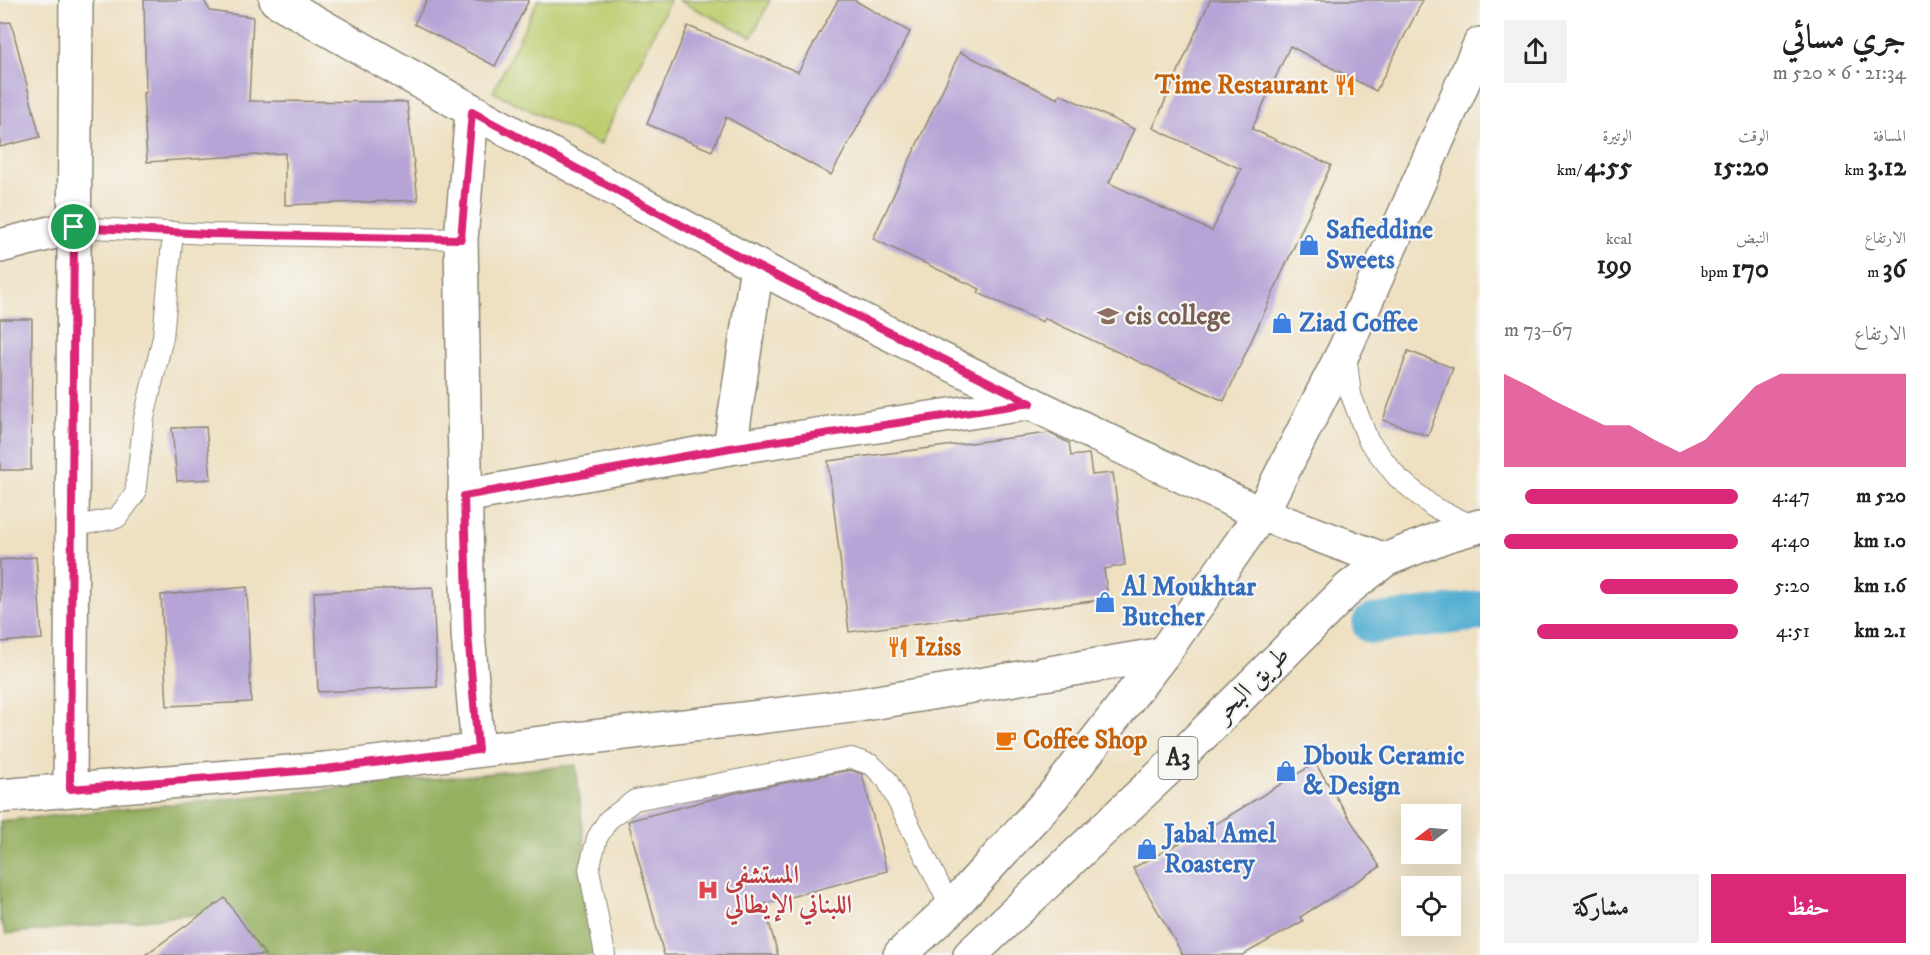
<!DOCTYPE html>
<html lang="ar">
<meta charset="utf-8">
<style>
body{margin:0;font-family:"IM FELL DW Pica",Amiri,serif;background:#f2f2f2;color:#222;direction:rtl;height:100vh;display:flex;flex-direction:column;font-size:22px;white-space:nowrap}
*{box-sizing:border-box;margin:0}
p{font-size:20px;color:#767676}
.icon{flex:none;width:33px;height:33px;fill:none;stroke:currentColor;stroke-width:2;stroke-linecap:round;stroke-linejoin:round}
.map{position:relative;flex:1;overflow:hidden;direction:ltr}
.sheet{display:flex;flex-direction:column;background:#fff;width:450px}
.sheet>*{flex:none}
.needle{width:39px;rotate:254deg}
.controls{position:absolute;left:1401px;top:804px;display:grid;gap:12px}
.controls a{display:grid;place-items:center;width:60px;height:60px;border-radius:0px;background:#fff;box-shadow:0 6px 24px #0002;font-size:30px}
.pin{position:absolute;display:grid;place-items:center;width:51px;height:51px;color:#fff;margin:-26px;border:3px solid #fff;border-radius:50%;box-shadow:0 2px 6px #0007}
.round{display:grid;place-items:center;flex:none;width:63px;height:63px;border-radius:0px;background:#f2f2f2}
.headline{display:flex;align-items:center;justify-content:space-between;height:102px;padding:0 24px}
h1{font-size:33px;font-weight:700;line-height:45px}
.stats{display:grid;grid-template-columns:repeat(3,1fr);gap:9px;height:102px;padding:6px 24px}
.stats div{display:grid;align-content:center}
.stats b{font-size:26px;font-weight:700}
.stats small{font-size:16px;font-weight:400}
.stats p{font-size:16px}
.chart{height:168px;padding:12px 24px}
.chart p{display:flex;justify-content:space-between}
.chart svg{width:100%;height:108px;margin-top:6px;fill:#db2777;opacity:.7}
.action{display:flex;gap:12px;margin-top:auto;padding:12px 24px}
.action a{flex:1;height:69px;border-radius:0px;background:#db2777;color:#fff;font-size:24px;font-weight:700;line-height:69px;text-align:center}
.action a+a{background:#f2f2f2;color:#222}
ul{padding:0 24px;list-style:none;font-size:20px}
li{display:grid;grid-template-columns:96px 72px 1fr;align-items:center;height:45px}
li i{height:15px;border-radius:8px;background:#db2777}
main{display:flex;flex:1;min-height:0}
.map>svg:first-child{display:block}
.green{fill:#becd6f;stroke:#747c4d;stroke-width:1.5}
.forest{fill:#96b062;stroke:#606e46;stroke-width:1.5}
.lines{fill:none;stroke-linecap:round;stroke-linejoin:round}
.canal{stroke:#53aed1;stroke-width:40}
.building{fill:#b6a4d6}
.service-casing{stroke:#8c8676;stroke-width:22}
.minor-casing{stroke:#8c8676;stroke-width:36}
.tertiary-casing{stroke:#8c8676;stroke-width:36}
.primary-casing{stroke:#8c8676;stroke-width:36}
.trunk-casing{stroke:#8c8676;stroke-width:36}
.service{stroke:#fff;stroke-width:20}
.minor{stroke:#fff;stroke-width:33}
.tertiary{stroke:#fff;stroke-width:33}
.primary{stroke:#fff;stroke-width:33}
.trunk{stroke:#fff;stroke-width:33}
.route-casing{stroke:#fff;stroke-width:12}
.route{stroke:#db2777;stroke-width:8}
.labels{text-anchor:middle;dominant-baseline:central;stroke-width:4.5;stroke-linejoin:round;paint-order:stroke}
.shield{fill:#f6f6f2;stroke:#686867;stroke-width:1.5}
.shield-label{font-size:24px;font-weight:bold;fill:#2b2b2b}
.food-label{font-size:26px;font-weight:bold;fill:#c56008;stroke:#f6f6f2;text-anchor:start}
.shop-label{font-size:26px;font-weight:bold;fill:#366cbe;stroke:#f6f6f2;text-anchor:start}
.education-label{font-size:26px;font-weight:bold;fill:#785e54;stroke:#f6f6f2;text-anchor:start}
.street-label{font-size:26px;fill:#2b2b2b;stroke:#f6f6f2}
.health-label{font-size:26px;font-weight:bold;fill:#be3a42;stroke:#f6f6f2;text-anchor:start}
</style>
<main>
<section class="sheet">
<div class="headline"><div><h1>جري مسائي</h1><p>21:34 · 6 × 520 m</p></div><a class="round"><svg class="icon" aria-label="share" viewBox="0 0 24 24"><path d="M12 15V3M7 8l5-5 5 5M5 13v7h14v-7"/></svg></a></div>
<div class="stats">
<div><p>المسافة</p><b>3.12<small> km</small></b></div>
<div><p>الوقت</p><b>15:20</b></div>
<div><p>الوتيرة</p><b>4:55<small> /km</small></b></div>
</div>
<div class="stats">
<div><p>الارتفاع</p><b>36<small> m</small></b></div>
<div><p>النبض</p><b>170<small> bpm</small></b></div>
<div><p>kcal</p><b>199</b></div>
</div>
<div class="chart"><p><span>الارتفاع</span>67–73 m</p>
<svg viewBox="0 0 160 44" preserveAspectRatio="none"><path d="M0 44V6L10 11L20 17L30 22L40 27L50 27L60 33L70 38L80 33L90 22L100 11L110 6L120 6L130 6L140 6L150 6L160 6V44z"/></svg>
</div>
<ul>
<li><b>520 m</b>4:47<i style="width:91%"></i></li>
<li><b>1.0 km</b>4:40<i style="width:100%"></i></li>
<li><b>1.6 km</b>5:20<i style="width:59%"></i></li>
<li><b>2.1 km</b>4:51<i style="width:86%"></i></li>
</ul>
<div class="action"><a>حفظ</a><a>مشاركة</a></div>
</section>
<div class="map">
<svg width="1480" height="955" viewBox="0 0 1480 955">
<rect width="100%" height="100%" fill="#f6f6f2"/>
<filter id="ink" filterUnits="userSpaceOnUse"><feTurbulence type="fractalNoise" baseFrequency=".0167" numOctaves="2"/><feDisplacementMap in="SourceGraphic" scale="12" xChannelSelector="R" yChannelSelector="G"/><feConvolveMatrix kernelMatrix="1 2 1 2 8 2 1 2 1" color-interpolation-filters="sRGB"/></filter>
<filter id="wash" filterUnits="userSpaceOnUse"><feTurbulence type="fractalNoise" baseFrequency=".008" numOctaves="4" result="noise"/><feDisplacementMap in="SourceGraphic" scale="24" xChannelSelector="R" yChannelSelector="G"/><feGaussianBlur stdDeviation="1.35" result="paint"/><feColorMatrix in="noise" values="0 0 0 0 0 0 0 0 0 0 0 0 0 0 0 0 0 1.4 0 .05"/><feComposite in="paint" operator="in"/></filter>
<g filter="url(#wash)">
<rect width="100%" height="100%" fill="#eee0c1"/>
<g class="green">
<polygon points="538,0 670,0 600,145 493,92"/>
<polygon points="678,0 770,0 752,37"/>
</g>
<polygon class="forest" points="576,765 596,955 248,955 219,912 6,934 0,919 0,821"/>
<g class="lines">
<polyline class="canal" points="1372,624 1480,611"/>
</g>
<g id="blocks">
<g class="building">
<polygon points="144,0 204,0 210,11 253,17 249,101 407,102 418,200 285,205 285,153 147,162 143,93 146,93"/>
<polygon points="427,0 529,0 495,66 414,24"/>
<polygon points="838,0 854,0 910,32 831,175 726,117 712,151 647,124 688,26 798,72"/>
<polygon points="1210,0 1423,0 1376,91 1290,46 1252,129 1331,165 1224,401 1044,318 1043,322 978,293 980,289 873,239 960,52 1058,99 1060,94 1134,129 1109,183 1212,231 1241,169 1153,128"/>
<polygon points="11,22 40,137 0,147 0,23"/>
<polygon points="0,319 32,319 31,470 0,470"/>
<polygon points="1408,351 1453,368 1428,436 1383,420"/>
<polygon points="206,427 211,479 177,481 172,428"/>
<polygon points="1049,433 1069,443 1071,456 1089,454 1092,475 1113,473 1125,565 1104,569 1108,599 849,632 828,461"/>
<polygon points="36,557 42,639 0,642 0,560"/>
<polygon points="247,587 251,702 167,706 161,595"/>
<polygon points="433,587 437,687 318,692 314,592"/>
<polygon points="1315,763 1380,867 1300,917 1303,921 1243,955 1183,955 1133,868 1224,819"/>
<polygon points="850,770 862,774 887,871 764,904 778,955 664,955 628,821 739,792"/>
<polygon points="225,898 265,955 145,955"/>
</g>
</g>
</g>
<g filter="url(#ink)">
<use href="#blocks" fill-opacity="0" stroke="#8c8676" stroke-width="1.5"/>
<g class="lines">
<defs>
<g id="service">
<polyline points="74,227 208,234 461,239"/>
<polyline points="1346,354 1351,395 1368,440 1397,477 1433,507 1476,527"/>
<polyline points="71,527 117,518 135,494 144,418 163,337 173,232"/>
<polyline points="605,955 589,869 597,838 608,820 635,800 851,758 872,765 887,780 951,908"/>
</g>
<g id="minor">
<path d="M276,0C435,91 594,179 755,265C921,352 1091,432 1261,514"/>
<polyline points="472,112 461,239 468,634 478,750"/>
<polyline points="0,246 74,227"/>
<polyline points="730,448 757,266"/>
<polyline points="464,496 730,448 1031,403"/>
<polyline points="70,789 76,0"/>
</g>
<polyline id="tertiary" points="0,796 325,769 859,705 1163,654"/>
<polyline id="primary" points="1261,514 1345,349 1480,44"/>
<g id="trunk">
<polyline points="900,955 951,908 1054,795 1163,654 1261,514 1385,560"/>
<polyline points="970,955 1175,762 1349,588 1385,560 1445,536 1480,526"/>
</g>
</defs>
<use href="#service" class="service-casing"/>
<use href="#minor" class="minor-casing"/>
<use href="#tertiary" class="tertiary-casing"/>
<use href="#primary" class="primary-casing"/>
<use href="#trunk" class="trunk-casing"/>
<use href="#service" class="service"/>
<use href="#minor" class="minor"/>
<use href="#tertiary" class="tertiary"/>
<use href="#primary" class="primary"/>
<use href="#trunk" class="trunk"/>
</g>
</g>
<g class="lines" filter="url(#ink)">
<defs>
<polygon id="route" points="472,112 757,266 1031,403 730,448 464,496 468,634 478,750 325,769 70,789 74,227 208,234 461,239"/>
</defs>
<use href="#route" class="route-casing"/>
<use href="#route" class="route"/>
</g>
<defs>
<symbol id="restaurant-bare" viewBox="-9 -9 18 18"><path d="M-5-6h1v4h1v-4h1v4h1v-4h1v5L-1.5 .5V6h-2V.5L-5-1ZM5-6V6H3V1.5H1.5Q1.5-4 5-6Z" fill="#e8710a" stroke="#f6f6f2" stroke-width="2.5" paint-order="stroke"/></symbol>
<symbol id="shop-bare" viewBox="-9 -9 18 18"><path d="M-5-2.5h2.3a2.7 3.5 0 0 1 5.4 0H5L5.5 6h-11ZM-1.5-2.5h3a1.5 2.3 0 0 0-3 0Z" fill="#3f7fe0" stroke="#f6f6f2" stroke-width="2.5" paint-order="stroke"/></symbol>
<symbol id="university-bare" viewBox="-9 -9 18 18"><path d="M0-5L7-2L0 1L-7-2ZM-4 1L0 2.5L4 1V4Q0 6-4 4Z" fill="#8d6e63" stroke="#f6f6f2" stroke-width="2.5" paint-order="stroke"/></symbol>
<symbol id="cafe-bare" viewBox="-9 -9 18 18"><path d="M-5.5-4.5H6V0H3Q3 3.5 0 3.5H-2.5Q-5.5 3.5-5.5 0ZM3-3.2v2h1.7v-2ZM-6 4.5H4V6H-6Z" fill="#e8710a" stroke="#f6f6f2" stroke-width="2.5" paint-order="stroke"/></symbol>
<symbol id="hospital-bare" viewBox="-9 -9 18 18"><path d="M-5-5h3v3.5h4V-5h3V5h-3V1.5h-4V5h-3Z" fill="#e0444e" stroke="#f6f6f2" stroke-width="2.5" paint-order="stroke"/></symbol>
</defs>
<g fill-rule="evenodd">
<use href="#restaurant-bare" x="1330" y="70" width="30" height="30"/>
<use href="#shop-bare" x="1294" y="230" width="30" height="30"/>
<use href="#university-bare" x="1093" y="301" width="30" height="30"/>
<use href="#shop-bare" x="1267" y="308" width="30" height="30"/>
<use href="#shop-bare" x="1090" y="587" width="30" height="30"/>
<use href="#restaurant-bare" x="883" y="632" width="30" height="30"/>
<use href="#cafe-bare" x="991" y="725" width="30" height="30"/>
<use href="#shop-bare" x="1271" y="756" width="30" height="30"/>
<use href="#shop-bare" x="1132" y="834" width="30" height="30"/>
<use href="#hospital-bare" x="693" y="875" width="30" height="30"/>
</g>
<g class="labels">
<rect class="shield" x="1158.5" y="737" width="39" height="42" rx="4.5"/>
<g class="shield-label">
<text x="1178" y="758">A3</text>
</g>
<g class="food-label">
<text x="1328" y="85" text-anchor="end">Time Restaurant</text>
<text x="915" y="647">Iziss</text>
<text x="1023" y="740">Coffee Shop</text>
</g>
<g class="shop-label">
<text x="1326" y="230">Safieddine<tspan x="1326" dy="30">Sweets</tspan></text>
<text x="1299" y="323">Ziad Coffee</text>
<text x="1122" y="587">Al Moukhtar<tspan x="1122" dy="30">Butcher</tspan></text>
<text x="1303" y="756">Dbouk Ceramic<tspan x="1303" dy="30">&amp; Design</tspan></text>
<text x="1164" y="834">Jabal Amel<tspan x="1164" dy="30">Roastery</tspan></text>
</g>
<g class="education-label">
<text x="1125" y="316">cis college</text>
</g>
<g class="street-label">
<text transform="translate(1252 684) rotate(-45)">طريق البحر</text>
</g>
<g class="health-label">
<text x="725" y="875">المستشفى<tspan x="725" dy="30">اللبناني الإيطالي</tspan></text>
</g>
</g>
</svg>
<div class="controls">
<a><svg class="needle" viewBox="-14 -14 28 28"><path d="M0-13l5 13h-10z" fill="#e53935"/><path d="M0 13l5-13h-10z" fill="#767676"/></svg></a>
<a><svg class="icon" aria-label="locate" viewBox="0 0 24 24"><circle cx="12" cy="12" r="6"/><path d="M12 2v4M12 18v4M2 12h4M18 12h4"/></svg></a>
</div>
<div class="pin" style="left:74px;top:227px;background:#1e9e55"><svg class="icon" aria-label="arrive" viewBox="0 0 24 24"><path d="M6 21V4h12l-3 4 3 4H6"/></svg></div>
</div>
</main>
